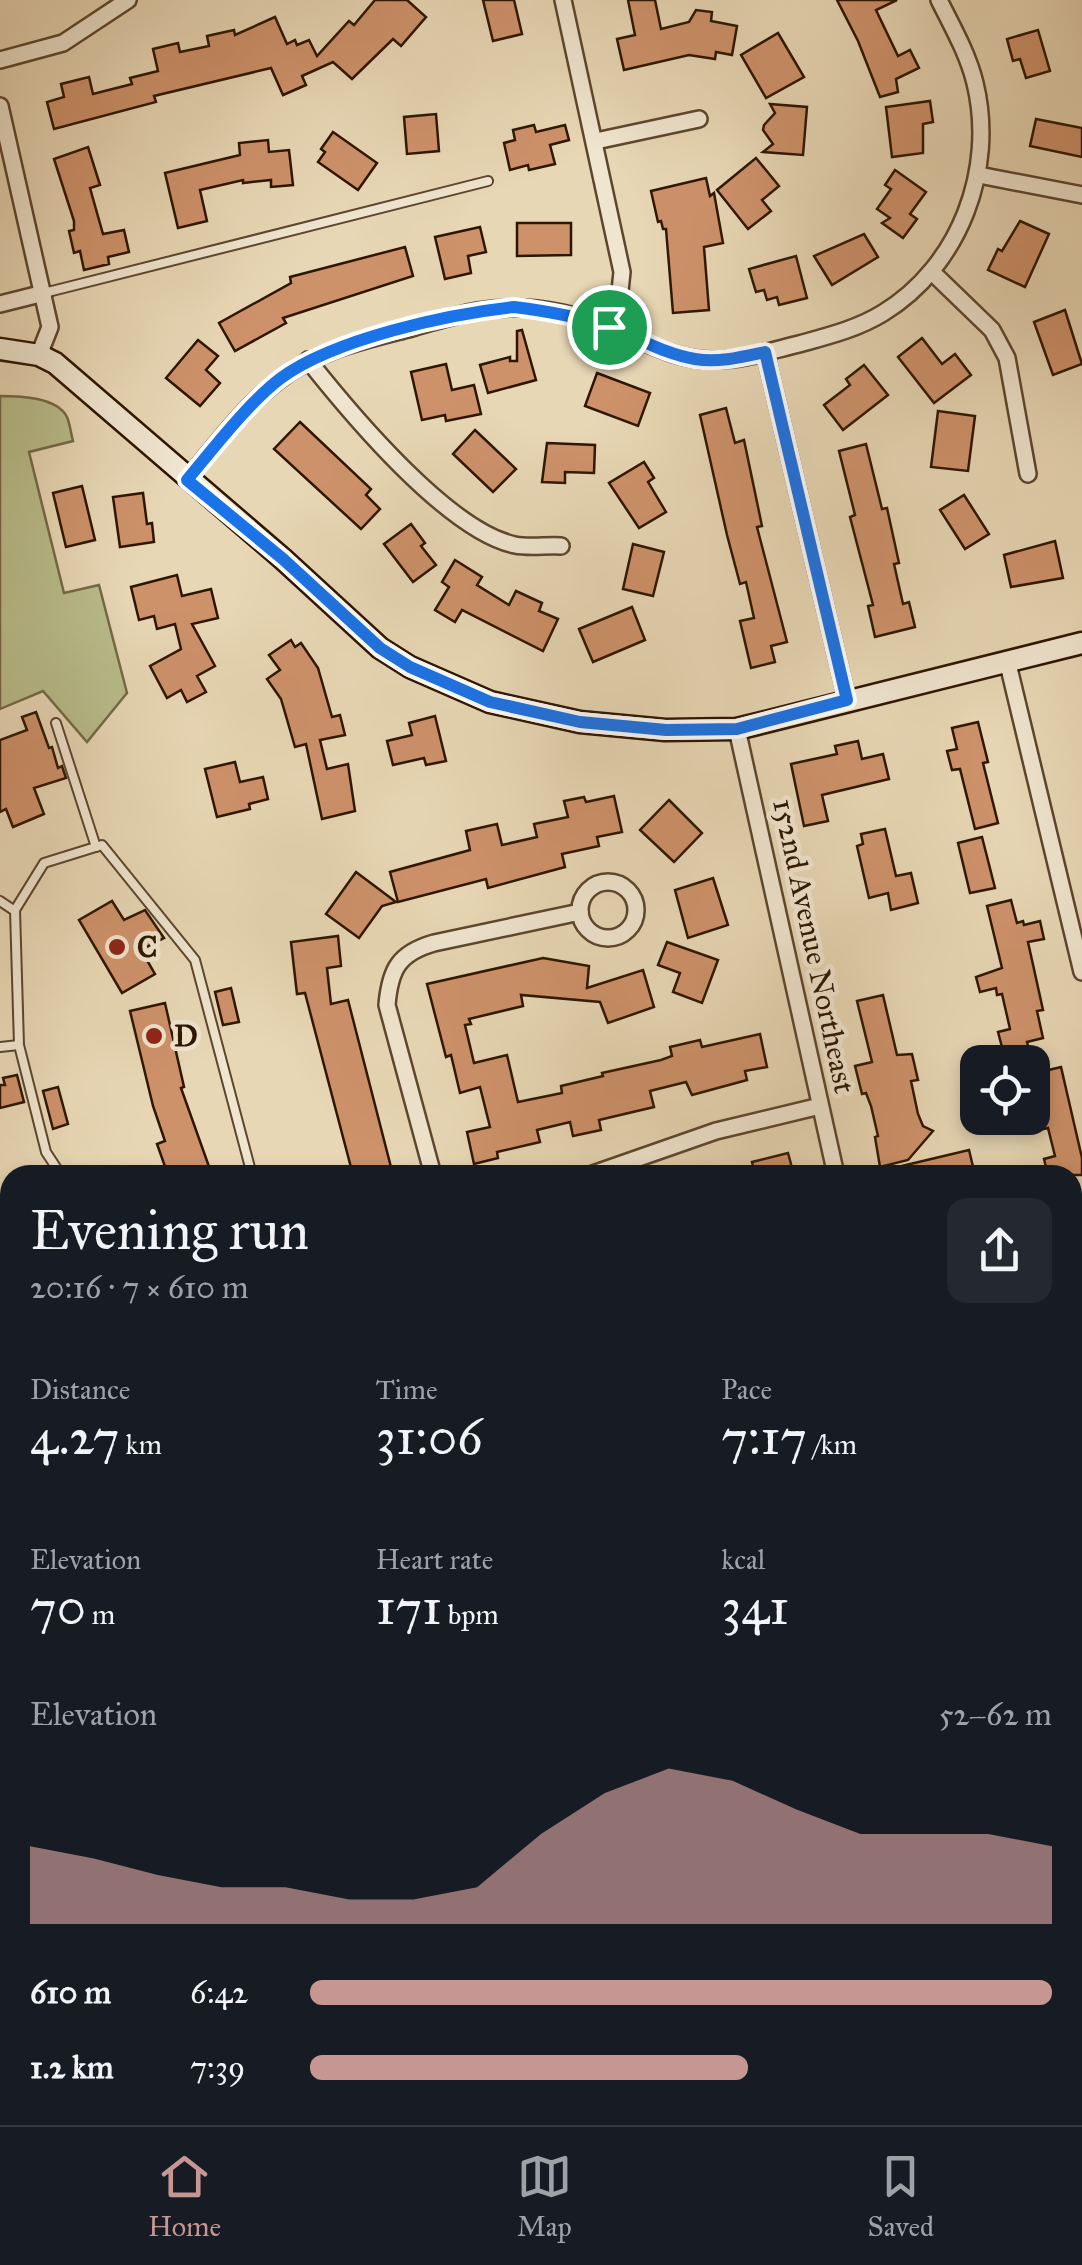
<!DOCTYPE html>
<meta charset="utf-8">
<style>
body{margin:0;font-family:"IM FELL Great Primer",serif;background:#242831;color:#f1f3f6;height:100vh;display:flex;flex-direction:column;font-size:38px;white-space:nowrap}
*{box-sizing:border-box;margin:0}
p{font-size:32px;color:#9ea1a6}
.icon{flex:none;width:55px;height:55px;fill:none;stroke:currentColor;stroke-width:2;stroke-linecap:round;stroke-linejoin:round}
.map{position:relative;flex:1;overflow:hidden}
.details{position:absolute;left:0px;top:1165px;width:1082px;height:960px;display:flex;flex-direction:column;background:#171b24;border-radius:30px 30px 0 0;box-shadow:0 5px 15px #0003}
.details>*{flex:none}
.buttons{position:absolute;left:960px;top:1045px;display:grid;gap:20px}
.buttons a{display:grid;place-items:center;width:90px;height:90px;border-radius:20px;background:#171b24;box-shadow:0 5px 15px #0003;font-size:50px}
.pin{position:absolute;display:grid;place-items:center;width:85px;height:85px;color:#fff;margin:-42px;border:5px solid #fff;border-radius:50%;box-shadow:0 2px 10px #0007}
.round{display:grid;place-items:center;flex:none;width:105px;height:105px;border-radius:20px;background:#242831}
.summary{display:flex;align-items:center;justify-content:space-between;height:170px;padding:0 30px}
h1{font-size:55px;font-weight:600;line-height:75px}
.figures{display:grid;grid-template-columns:repeat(3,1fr);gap:15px;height:170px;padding:10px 30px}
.figures div{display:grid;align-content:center}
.figures b{font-size:50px;font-weight:600}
.figures small{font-size:28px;font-weight:400}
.figures p{font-size:28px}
.chart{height:280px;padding:20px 30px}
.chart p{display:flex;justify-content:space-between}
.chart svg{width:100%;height:180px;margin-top:10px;fill:#c59692;opacity:.7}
ul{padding:0 30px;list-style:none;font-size:32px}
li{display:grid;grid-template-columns:160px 120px 1fr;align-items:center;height:75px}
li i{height:25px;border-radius:12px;background:#c59692}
.tabs{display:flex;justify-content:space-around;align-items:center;height:140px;border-top:2px solid #363941;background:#171b24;font-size:28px;color:#9ea1a6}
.tabs a{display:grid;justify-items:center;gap:5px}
.tabs .active{color:#c59692}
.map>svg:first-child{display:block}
.green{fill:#b9bd8b;stroke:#746946;stroke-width:2.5}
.building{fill:#ce926b;stroke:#2e1500;stroke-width:2.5}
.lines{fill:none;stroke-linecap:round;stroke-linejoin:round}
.service-casing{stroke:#5c462d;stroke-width:12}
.minor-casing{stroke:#5c462d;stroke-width:20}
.secondary-casing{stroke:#2e1500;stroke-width:25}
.service{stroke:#f0e5cf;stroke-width:8}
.minor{stroke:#f0e5cf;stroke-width:15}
.secondary{stroke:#f0e5cf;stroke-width:20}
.route-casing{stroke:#fff;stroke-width:20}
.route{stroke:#1a73e8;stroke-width:12}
.poi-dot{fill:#8f2418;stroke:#f0e5cf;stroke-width:4}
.labels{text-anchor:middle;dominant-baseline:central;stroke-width:9;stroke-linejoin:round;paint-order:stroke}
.street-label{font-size:30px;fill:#2e1500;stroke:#f0e5cf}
.poi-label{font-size:30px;font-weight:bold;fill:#2e1500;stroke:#f0e5cf;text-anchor:start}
</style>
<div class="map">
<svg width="1082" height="2125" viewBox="0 0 1082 2125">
<rect width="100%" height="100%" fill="#e8d7b5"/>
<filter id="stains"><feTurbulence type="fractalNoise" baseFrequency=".002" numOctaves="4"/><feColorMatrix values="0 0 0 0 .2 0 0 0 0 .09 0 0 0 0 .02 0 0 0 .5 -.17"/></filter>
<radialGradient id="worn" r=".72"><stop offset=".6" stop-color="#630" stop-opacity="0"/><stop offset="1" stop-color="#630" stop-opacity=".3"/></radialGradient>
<g class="green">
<path d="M0,396C20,396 57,397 67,417C70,424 71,434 73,441L29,452L64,593L99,585L127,693L87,742L43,691L0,709Z"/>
<polygon points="0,1901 10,1936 10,2115 89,2115 94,2125 6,2125 0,2120"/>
</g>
<g class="building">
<polygon points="375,0 407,0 426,17 401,46 393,39 352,79 333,62 302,76 306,85 283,95 271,68 154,96 156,102 54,129 47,102 64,97 61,84 89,77 93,94 132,84 130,78 158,71 153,49 178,43 180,52 209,46 207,36 234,30 235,35 275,17 287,44 295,40 297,45 309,40 317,56 349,21 354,25"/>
<polygon points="483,0 514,0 522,34 493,41"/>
<polygon points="628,0 655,0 661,29 689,22 696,10 712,12 711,21 737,26 732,55 716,52 715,59 689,55 624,70 617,39 635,35"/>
<polygon points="837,0 897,0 876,10 898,56 910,50 919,68 896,79 898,92 880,97 858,41"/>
<polygon points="1038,30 1050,71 1026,78 1020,59 1013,61 1007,39"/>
<polygon points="778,33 804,77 766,98 741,55"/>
<polygon points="930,101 933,122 923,124 923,153 892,157 886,107"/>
<polygon points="770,104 807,107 803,155 763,152 773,144 763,130 764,125 775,113"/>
<polygon points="436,114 439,151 407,154 404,117"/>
<polygon points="1036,119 1082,128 1082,157 1030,146"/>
<polygon points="534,125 536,132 565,125 569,140 550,145 555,164 529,170 528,165 510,170 504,143 515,140 513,130"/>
<polygon points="333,132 377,163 358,190 318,162 325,152 321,149"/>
<polygon points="268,140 269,152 289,150 293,185 271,187 271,180 243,183 243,180 200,190 207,221 178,228 165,173 240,155 239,143"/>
<polygon points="88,147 100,185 90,188 103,234 124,230 129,252 108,257 109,264 84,270 80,251 74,253 69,231 74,230 74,221 54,159"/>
<polygon points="756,158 779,186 762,200 771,211 748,229 717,190"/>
<polygon points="895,170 926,192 910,214 917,219 903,238 882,223 890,218 877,209 891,189 885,185"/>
<polygon points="706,178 710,196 714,193 723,243 704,247 709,310 673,313 666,229 663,229 661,221 658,222 651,191"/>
<polygon points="1020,221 1049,234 1025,287 988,270 998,249 1002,251"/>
<polygon points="517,223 571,223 571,255 517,256"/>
<polygon points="480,227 486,252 468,256 471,273 445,279 435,237"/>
<polygon points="864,234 878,257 832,285 814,256"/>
<polygon points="405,247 413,276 283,318 286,323 235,351 219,323 291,283 290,277"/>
<polygon points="796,256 807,298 779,305 777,297 767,300 764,290 756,292 749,269"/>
<polygon points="1065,310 1082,364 1053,375 1034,322"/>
<polygon points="522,330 536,380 488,393 480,365 510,357 510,361 517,361 517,331"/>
<polygon points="922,338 942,364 955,354 971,375 934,403 898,357"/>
<polygon points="198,340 218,356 206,370 220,383 200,406 166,378"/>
<polygon points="446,364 452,390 474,385 481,414 446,421 445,415 422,420 411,372"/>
<polygon points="864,365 888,395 843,430 824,405 850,385 846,379"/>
<polygon points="597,373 650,393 638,426 585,406"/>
<polygon points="726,408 735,443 744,440 762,526 757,527 787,642 771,646 775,662 751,668 740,621 754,618 746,582 740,584 727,535 700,415"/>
<polygon points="938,411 975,416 968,471 931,467"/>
<polygon points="300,422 371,489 366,495 380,509 361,529 274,449"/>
<polygon points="475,430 516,469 493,492 453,454"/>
<polygon points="547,443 595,445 594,473 565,472 565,483 542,482"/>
<polygon points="866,444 882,509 887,508 899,563 894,564 903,604 909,602 915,627 875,637 868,606 873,605 850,517 855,515 839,451"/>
<polygon points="644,462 654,478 648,482 666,512 639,528 609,483"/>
<polygon points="82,486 95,540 66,547 53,493"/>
<polygon points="143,493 147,524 152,523 154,542 120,547 113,497"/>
<polygon points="964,495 989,534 965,549 940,510"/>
<polygon points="411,524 425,543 421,546 436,565 413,582 384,544"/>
<polygon points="1055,541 1063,578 1011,587 1004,555"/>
<polygon points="633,544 664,552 653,596 623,589"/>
<polygon points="455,560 482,577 477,585 509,605 516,591 542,603 539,611 558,619 543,651 462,610 455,622 435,610 449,587 442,582"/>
<polygon points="177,575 182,596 211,589 218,618 192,624 215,666 197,676 206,692 187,702 181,690 167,698 150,666 181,649 175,624 157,629 154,616 139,620 131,587"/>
<polygon points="632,607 645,640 593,662 579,629"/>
<polygon points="291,640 295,647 301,643 318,668 332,717 340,715 345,735 320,740 327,769 348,764 355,811 322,819 306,744 295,747 281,699 267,679 280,670 269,655"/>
<polygon points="36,712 49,748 52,747 58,768 62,766 66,778 34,788 44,814 13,827 6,809 0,812 0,740 27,730 22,717"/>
<polygon points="435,716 446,761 426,765 424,758 393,765 387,741 412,735 409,723"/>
<polygon points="978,722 988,762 983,763 998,823 975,829 960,769 952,770 947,751 957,749 952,728"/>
<polygon points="858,741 862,759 883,754 889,779 822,795 828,821 804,826 791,764 837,754 835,746"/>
<polygon points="235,762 240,782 263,777 268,799 249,804 250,809 217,817 205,769"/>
<polygon points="614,796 622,832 597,837 599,846 562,854 565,867 488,888 486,879 398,902 390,872 470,850 466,831 497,824 502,845 537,837 534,824 568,817 564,801 584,797 586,802"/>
<polygon points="669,800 702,833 674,862 640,830"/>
<polygon points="885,829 896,876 911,873 918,903 891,910 888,893 869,898 857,846 863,844 861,834"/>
<polygon points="982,837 995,888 970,893 958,843"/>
<polygon points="356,872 396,902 382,906 359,938 326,914"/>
<polygon points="713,878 728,925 688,938 675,890"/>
<polygon points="1011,900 1017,923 1023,921 1024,925 1040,921 1044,939 1028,942 1043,1010 1037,1011 1043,1038 1027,1042 1032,1062 1006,1062 998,1032 1010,1029 1002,994 997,995 996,988 980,992 976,977 1002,968 987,906"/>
<polygon points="112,901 124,920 145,910 164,938 141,950 155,974 122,993 79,920"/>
<polygon points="338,936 341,966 327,968 331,1004 348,1000 393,1175 353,1175 305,993 297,994 291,942"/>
<polygon points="667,942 718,960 702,1003 673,992 680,973 658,965"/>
<polygon points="543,958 589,966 587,988 643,970 654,1007 608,1023 600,1002 521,995 523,1006 469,1019 471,1024 465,1025 474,1063 507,1055 518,1102 562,1093 561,1086 603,1076 602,1073 661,1060 672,1056 670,1047 700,1040 702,1047 760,1034 767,1067 745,1071 747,1080 692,1095 686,1082 650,1091 654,1107 599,1120 601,1130 573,1136 570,1122 537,1130 540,1142 497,1152 498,1158 474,1164 467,1132 490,1127 480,1087 460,1093 451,1055 446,1057 427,984"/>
<polygon points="231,988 239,1022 223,1025 215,992"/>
<polygon points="883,995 897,1055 912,1054 918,1080 911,1081 918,1114 923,1126 933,1131 908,1160 880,1167 875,1137 878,1136 871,1106 866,1093 862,1094 855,1066 872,1062 857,1001"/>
<polygon points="165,1003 184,1087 181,1088 212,1175 168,1175 157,1144 165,1141 153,1106 130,1011"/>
<polygon points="1061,1067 1082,1158 1082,1175 1048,1175 1044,1159 1055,1156 1048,1128 1039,1130 1032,1103 1032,1074"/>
<polygon points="17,1075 24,1102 0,1108 0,1085 5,1085 3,1078"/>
<polygon points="58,1087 68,1124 53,1129 43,1091"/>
<polygon points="969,1150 975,1175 889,1175 889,1169"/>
<polygon points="788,1153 794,1175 755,1175 752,1162"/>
</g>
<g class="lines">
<defs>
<g id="service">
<polyline points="44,293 488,181"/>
<polyline points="56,723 96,847"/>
<polyline points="0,901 15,911"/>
<polyline points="0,1047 19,1045"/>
<polyline points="61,1175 46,1152 19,1045 15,910 44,863 102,845 195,960 252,1175"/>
<polyline points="0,1475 10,1474"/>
<polyline points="244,2115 259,2125"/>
<polyline points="444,2115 453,2125"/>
<polyline points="500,2115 502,2125"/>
<polyline points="680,2115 682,2125"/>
<polyline points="862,2115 865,2125"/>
<polyline points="1039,2115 1041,2125"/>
</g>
<g id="minor">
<polyline points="563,0 622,272 620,291 609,327"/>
<polyline points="0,60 63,43 128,0"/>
<polyline points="0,106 50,327 39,355"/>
<polyline points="596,141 699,119"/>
<polyline points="979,175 1082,195"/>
<polyline points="932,272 992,330 1007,358 1028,474"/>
<polyline points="0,304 44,293"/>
<polyline points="765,352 847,700"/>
<path d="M308,360C350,413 448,531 515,545C529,548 547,545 561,546"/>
<path d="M187,480C214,447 246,405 279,380C317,350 366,340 412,328C433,322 455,315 477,311C523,303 568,311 610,328C643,340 674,360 710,360C740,361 770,351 799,344C828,336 857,329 883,313C960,266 996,169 975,83C968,54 952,26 939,0"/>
<polyline points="1007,660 1082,972"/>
<polyline points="737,729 836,1175"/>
<circle cx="608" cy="910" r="28"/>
<path d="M433,1175L387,1005C390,969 399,953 434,943L580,912"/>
<polyline points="590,1175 716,1131 820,1106"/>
<polyline points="1068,2115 1071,2125"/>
</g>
<g id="secondary">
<polyline points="0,349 39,355 55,363 283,559 380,648 410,667 490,702 580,722 665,730 737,729 1082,643"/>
<polyline points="0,1815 10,1863"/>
<polyline points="110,2115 117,2125"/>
</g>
</defs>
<use href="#service" class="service-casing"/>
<use href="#minor" class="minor-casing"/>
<use href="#secondary" class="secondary-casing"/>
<use href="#service" class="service"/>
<use href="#minor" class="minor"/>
<use href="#secondary" class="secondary"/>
</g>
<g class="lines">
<defs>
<path id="route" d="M514,307C546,311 576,316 606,326C636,336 663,354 695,359C718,363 742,357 765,352L847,700L737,729L666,730L580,722L490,702L410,667L380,648L283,559L187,480C213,449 249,402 281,378C334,339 448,314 514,307Z"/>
</defs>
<use href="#route" class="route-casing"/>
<use href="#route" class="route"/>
</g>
<g class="poi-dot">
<circle cx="117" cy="947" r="10"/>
<circle cx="154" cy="1036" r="10"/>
</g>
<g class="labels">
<g class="street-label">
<text transform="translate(814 946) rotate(78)">152nd Avenue Northeast</text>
</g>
<g class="poi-label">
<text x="137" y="947">C</text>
<text x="174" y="1036">D</text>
</g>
</g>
<rect width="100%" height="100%" filter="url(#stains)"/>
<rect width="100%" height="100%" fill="url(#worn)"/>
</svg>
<div class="buttons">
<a><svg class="icon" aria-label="locate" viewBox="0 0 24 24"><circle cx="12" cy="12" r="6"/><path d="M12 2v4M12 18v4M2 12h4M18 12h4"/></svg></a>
</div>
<div class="pin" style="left:609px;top:327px;background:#1e9e55"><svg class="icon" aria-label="arrive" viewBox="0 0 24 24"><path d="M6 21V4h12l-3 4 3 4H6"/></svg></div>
<section class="details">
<div class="summary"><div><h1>Evening run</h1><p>20:16 · 7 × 610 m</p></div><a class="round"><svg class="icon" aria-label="share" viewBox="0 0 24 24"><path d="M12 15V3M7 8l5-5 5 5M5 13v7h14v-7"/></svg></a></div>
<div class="figures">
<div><p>Distance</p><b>4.27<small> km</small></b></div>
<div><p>Time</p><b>31:06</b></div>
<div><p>Pace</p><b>7:17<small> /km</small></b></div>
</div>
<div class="figures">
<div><p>Elevation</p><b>70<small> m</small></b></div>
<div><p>Heart rate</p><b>171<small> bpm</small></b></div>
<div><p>kcal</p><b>341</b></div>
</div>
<div class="chart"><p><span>Elevation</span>52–62 m</p>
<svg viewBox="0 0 160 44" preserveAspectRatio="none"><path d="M0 44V25L10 28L20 32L30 35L40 35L50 38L60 38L70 35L80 22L90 12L100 6L110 9L120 16L130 22L140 22L150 22L160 25V44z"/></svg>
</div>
<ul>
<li><b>610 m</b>6:42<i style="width:100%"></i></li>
<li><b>1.2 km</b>7:39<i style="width:59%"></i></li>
</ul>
</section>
</div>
<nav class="tabs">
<a class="active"><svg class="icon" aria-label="home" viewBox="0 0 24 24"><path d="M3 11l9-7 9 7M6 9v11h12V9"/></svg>Home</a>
<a><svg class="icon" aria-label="map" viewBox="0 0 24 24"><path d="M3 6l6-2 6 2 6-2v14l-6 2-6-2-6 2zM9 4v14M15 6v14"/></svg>Map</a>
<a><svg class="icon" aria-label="saved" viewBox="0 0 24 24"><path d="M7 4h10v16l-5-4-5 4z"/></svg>Saved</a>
</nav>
